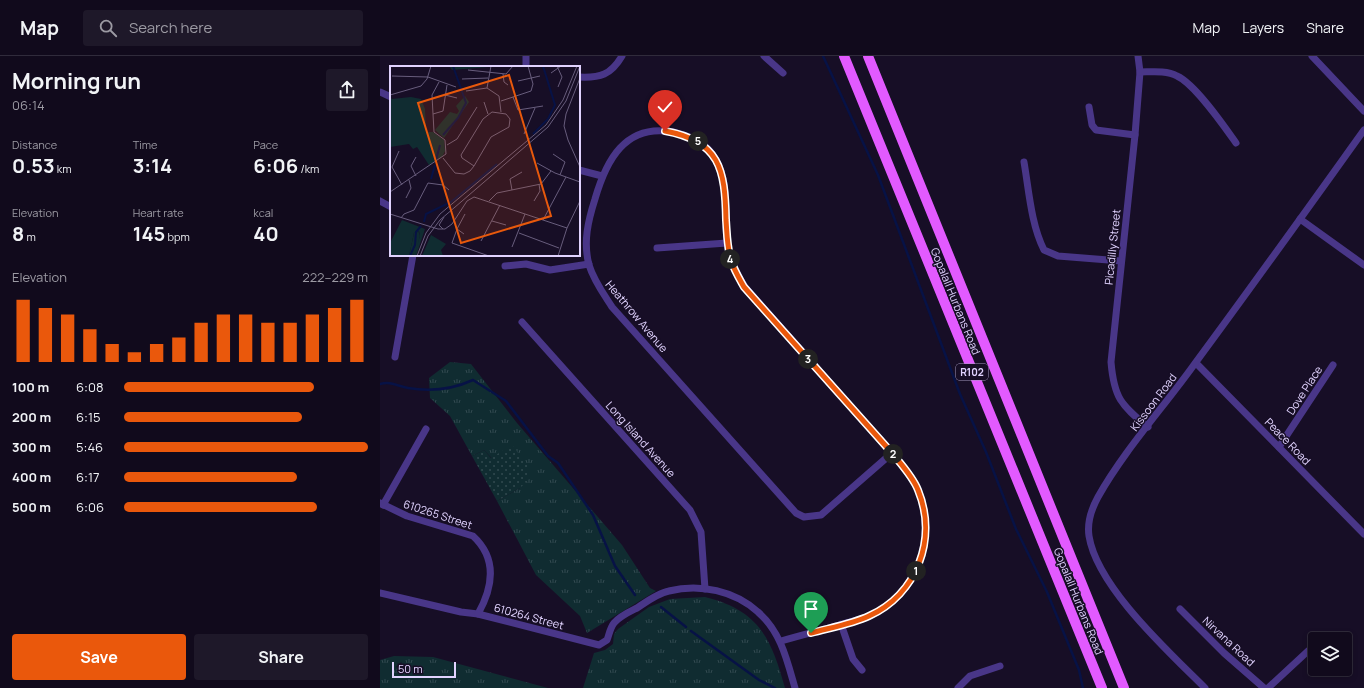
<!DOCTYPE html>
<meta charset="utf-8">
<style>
body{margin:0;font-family:Manrope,sans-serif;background:#1e1829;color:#f1f3f6;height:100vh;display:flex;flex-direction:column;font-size:15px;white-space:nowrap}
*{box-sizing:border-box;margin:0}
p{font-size:13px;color:#9c9aa3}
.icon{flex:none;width:22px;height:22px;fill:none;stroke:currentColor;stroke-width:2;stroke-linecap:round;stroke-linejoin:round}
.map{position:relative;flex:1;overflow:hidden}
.drawer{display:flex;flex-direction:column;background:#110a1c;width:380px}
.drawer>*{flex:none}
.buttons{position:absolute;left:928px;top:576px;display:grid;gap:8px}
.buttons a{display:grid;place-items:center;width:44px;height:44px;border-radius:4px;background:#110a1c;box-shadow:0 2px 6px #0003,0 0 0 1px #302b3b;font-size:20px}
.scale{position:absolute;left:12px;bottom:10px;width:64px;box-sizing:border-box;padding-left:4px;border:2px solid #e1d3ff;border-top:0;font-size:11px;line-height:14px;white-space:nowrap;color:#e1d3ff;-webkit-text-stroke:3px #170e26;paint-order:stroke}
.pin{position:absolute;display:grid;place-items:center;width:34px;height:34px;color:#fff;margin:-41px -17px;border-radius:50% 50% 50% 0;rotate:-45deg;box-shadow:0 0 4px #0007}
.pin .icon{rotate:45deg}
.km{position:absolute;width:20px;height:20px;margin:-10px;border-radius:50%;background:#222;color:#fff;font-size:11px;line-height:20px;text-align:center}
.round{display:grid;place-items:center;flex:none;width:42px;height:42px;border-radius:4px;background:#1e1829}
.overview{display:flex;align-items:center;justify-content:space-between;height:68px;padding:0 12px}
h1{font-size:22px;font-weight:700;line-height:30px}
.metrics{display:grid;grid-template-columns:repeat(3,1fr);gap:6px;height:68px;padding:4px 12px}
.metrics div{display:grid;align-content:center}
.metrics b{font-size:20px;font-weight:700}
.metrics small{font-size:11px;font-weight:400}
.metrics p{font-size:11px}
.chart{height:112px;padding:8px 12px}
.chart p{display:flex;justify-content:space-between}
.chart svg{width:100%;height:72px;margin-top:4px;stroke:#ea580c;stroke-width:6}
.primary-button{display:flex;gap:8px;margin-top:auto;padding:8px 12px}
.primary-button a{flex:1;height:46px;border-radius:4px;background:#ea580c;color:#fff;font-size:16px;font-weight:700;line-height:46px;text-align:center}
.primary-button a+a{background:#1e1829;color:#f1f3f6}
ul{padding:0 12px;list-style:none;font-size:13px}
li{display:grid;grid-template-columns:64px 48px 1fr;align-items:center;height:30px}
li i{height:10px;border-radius:5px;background:#ea580c}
header{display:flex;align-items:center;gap:24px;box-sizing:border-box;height:56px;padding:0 20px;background:#110a1c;border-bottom:1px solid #302b3b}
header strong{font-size:19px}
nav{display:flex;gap:22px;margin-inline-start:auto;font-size:14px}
.search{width:280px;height:36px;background:#1e1829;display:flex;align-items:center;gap:10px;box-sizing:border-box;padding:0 14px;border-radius:4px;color:#9c9aa3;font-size:15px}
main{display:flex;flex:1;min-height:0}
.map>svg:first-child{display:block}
.grass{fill:url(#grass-tufts)}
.garden{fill:url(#garden-dots)}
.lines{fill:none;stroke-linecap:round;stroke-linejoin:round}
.stream{stroke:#071246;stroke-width:2.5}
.street{stroke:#493688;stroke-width:7}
.primary{stroke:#e25aff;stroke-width:10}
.route-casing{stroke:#fff;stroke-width:8}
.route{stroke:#ea580c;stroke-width:5}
.labels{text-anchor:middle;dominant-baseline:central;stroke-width:3;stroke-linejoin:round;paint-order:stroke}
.shield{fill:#170e26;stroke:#a498be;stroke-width:1}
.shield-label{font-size:10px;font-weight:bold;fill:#e1d3ff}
.street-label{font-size:11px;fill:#e1d3ff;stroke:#170e26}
.inset-river{fill:none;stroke:#071246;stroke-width:2}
.inset-road{fill:none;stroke:#685d7d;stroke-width:1}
.view{fill:#e8590c;fill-opacity:0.15;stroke:#e8590c;stroke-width:2}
.inset-edge{fill:none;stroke:#e1d3ff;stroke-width:2}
</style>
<header>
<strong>Map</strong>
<div class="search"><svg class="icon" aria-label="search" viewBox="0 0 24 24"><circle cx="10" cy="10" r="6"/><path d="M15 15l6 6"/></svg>Search here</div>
<nav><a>Map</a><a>Layers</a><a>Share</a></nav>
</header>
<main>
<section class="drawer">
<div class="overview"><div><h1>Morning run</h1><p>06:14</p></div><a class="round"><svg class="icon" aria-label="share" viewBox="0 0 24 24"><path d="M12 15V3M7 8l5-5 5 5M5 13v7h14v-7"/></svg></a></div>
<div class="metrics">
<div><p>Distance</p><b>0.53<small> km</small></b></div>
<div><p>Time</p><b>3:14</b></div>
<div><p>Pace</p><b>6:06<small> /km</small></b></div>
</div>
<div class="metrics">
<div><p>Elevation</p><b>8<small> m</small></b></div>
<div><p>Heart rate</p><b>145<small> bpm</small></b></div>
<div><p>kcal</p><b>40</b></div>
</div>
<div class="chart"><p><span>Elevation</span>222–229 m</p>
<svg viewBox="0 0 160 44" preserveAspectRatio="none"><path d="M5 44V6M15 44V11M25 44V15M35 44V24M45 44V33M55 44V38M65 44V33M75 44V29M85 44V20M95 44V15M105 44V15M115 44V20M125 44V20M135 44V15M145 44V11M155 44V6"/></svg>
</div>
<ul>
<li><b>100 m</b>6:08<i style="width:78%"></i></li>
<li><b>200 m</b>6:15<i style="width:73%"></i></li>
<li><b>300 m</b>5:46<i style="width:100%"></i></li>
<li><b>400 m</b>6:17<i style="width:71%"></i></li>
<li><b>500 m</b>6:06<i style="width:79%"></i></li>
</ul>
<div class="primary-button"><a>Save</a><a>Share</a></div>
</section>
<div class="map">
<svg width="984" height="632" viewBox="0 0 984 632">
<defs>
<pattern id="grass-tufts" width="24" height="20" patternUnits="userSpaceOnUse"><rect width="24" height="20" fill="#102c31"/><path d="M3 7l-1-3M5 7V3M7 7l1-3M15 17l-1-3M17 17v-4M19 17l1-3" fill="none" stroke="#324a50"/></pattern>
<pattern id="garden-dots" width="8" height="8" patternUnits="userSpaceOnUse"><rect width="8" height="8" fill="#102c31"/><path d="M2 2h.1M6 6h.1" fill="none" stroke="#324a50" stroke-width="1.8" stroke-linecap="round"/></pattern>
</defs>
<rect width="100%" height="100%" fill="#170e26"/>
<g class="grass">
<polygon points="70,306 91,308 137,367 242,489 270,532 276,535 207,577 200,560 156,519 117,445 140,432 104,394 92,400 70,360 50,342 49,322"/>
<path d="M325,541C378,554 391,581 405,632H203L214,597L225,594L233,588L234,578L238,573L269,551L290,543Z"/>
<polygon points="14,600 53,601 168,632 0,632 0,604"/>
</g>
<polygon class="garden" points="132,389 147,409 149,423 140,432 117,445 92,400 104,394 111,402"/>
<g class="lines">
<g class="stream">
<polyline points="443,0 498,119 580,338 606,396 636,473 667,536 699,614 703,632"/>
<path d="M0,328C11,325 17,330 28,332C51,336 71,334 93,324L126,345L168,400L178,407L213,459L235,510L255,539"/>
<polyline points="281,551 306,571"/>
<polyline points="311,575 379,624 395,632"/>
</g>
<g class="street">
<polyline points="146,0 146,11"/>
<polyline points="384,0 403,17"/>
<path d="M758,0L760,16L755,79L731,306C734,342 741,349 768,371"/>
<polyline points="932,0 984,55"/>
<path d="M760,16C771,16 786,14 797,20C815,28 844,70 856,87"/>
<path d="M199,21C220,22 231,19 242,0"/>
<polyline points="0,36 11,41"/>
<polyline points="709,51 712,69 716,74 755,79"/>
<path d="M644,106C649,135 651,168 664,194L678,200L741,205"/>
<polyline points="199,114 222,120"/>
<polyline points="0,145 11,151"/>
<polyline points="920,163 984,209"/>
<polyline points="277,192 347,187"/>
<polyline points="125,210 146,208 170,214 209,208"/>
<polyline points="142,266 310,454 321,476 325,533"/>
<polyline points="15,301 33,199"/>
<polyline points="816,307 984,478"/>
<polyline points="899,391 953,309"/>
<path d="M0,447L27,460L93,480C118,503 113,531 98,558L81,556L0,537"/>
<polyline points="3,449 46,373"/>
<polyline points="800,553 844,597 884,632"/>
<path d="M98,558L219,589L227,584C229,579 230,572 234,567C240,560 249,556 257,552C266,546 278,537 289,535C320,527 355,535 378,556C401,576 407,604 415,632"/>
<polyline points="461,568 473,603 482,614"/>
<path d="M401,585C421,579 442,574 463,568C471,565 481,564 489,560C537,539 558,482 538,434C533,421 521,408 512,397L365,231C356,217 349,203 347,186C344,157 351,120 330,95C321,85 306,79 293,76C245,67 226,105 215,143C208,165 203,186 209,209C214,225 223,237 232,251L416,457L424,461L441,459L512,397"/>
<polyline points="578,632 590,620 620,610"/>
<path d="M825,632C789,596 717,531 709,480C707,467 712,452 718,441C745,393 784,351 816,306C873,229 928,152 984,74"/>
<polyline points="888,632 928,595"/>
</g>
<g class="primary">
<polyline points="464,0 722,632"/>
<polyline points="488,0 744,632"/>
</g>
</g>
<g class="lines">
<defs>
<path id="route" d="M285,75C340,85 345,113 346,164C347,177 347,191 351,204C354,214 359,222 364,231L512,397C521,408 533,421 538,434C558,483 537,538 489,560C472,568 449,572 431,577"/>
</defs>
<use href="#route" class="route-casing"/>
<use href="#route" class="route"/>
</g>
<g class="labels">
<rect class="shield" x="576" y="308" width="32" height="16" rx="3"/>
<g class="shield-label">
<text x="592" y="316">R102</text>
</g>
<g class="street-label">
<text transform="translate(732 191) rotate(-84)">Picadilly Street</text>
<text transform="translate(576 245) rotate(68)">Gopalall Hurbans Road</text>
<text transform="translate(257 260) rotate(50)">Heathrow Avenue</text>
<text transform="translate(924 334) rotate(-57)">Dove Place</text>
<text transform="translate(773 346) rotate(-53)">Kissoon Road</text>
<text transform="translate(261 383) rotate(48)">Long Island Avenue</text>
<text transform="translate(908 385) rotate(46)">Peace Road</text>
<text transform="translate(58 458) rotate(18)">610265 Street</text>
<text transform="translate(699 545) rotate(68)">Gopalall Hurbans Road</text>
<text transform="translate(149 560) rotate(15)">610264 Street</text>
<text transform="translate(849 585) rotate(43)">Nirvana Road</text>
</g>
</g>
<g transform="translate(10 10)">
<rect width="190" height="190" fill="#170e26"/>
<path d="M75,30L79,36L54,72L45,64L60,46L67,48L69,45L66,40ZM0,31L2,33L21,31L31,33L35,43L36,66H43L54,74L55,85L52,91L39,99L27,81L23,83L19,78L0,81ZM12,154L35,163L26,190H23L30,170L29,165L24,167L19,190H2L0,186V177ZM41,169L56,178L51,184L53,190H32Z" fill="#102c31"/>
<path d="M59,0H99V1L62,4ZM28,164L30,170L25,188L19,190L24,167Z" fill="#102c31"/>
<path class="inset-river" d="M143,68L158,53L165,39L153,0M53,69L68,52L76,37L63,0M46,94L50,79M41,113L45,99M34,156L36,148L61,136L107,98M20,190L25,179L26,166L31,160"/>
<path class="inset-road" d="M167,0L172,11L168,21M78,4L116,8L123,0M161,7L171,0M113,8L114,16L118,19M2,10L38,11L66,21M190,12L176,48L174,60L178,74L190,101M72,13L98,12M128,15L150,10M49,16L42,29L43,48L53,45L57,19M97,22L109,30L111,46M97,22L101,0M76,25L97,22M0,29L31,20L37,13L41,0M55,29L67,32M123,31L128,44L153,40M111,35L141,25L143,18L138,0M94,36L98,48M134,68L145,42M57,79L67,73L87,41M9,85L2,101L12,119M163,88L175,96L170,109M53,92L65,107L74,108L80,105L84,100L101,71L119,61L120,53L116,48L102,46L93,53L71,89L72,92L84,100M147,97L165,107L190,116M26,110L21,100L26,91M122,124L120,113L132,106M0,126L56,88L55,74L44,66L43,48M16,132L21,122L19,114M99,135L107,127L151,118L161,105M144,135L150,125L149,118M0,148L48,163H55L62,158L77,135L84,131L177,162M11,152L14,148L24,144L38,117L53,119L59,124M153,154L176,111M102,155L116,159M53,163L49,159L54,151M67,163L75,148M129,167L169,182M74,168L67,163L62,177L99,190M91,175L110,139M122,181L135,148M27,190L36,167L50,148L156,59L173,34L187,0M30,190L38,170L50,154L158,61L176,35L190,0M168,190L177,162L190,135"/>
<path class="view" d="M119,9L161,150L71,177L28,37Z"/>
<rect width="190" height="190" class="inset-edge"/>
</g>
</svg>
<div class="buttons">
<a><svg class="icon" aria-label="layers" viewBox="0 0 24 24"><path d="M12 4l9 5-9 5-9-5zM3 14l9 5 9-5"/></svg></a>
</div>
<div class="scale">50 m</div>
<div class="pin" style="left:431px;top:577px;background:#1e9e55"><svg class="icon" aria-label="arrive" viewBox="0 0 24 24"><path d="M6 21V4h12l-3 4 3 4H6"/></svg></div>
<div class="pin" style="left:285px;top:75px;background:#d93025"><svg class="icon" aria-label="check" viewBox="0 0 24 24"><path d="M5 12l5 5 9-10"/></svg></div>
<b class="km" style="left:536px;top:515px">1</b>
<b class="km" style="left:513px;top:398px">2</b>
<b class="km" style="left:428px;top:303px">3</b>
<b class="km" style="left:350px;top:203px">4</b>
<b class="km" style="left:318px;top:85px">5</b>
</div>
</main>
